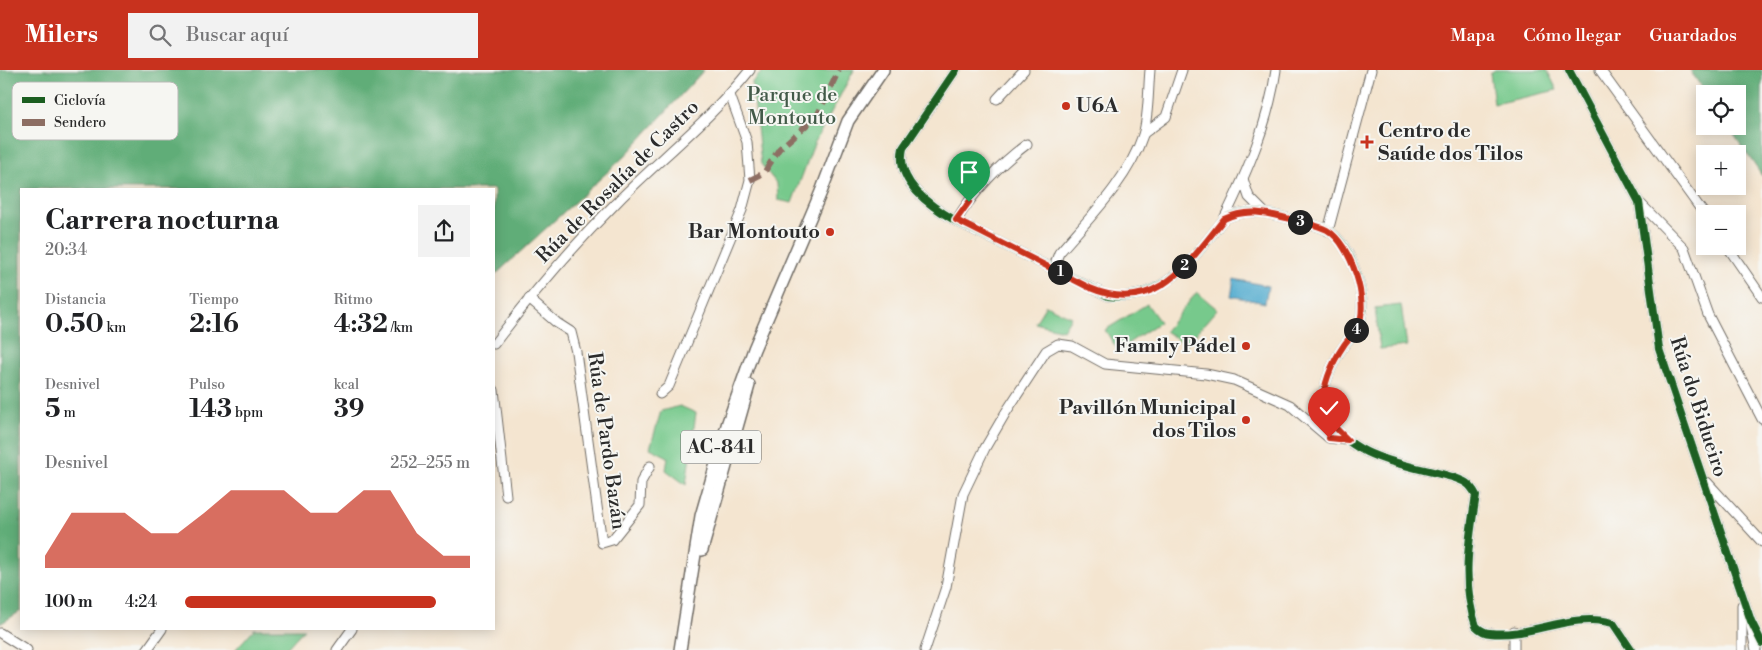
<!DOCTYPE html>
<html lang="es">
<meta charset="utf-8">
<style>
body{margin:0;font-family:"Libre Bodoni",serif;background:#f2f2f2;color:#202124;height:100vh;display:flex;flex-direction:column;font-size:19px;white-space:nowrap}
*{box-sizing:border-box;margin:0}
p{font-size:16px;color:#757577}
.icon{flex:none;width:28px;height:28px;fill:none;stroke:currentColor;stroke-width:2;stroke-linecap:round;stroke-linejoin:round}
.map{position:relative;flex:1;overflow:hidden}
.side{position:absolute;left:20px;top:118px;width:475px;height:442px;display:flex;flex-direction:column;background:#fff;border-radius:0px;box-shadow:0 2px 12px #0003}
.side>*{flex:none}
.buttons{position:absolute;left:1696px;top:15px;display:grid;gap:10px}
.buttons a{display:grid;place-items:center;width:50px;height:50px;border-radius:0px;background:#fff;box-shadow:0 2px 12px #0003;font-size:25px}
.pin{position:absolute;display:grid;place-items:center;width:42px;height:42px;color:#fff;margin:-51px -21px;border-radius:50% 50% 50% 0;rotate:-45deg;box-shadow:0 0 5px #0007}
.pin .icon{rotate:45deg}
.km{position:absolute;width:25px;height:25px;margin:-12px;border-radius:50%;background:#222;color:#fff;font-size:14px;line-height:25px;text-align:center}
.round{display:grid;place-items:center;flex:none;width:52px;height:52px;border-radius:0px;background:#f2f2f2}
.headline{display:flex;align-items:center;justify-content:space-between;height:85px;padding:0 25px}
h1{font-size:28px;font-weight:700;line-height:38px}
.metrics{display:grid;grid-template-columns:repeat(3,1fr);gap:8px;height:85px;padding:5px 25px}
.metrics div{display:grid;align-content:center}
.metrics b{font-size:25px;font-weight:700}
.metrics small{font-size:14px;font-weight:400}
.metrics p{font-size:14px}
.chart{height:140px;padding:10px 25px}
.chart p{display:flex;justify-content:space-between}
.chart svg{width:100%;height:90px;margin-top:5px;fill:#c8321e;opacity:.7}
ul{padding:0 25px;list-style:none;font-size:16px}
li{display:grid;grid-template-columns:80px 60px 1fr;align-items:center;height:38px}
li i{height:12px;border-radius:6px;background:#c8321e}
header{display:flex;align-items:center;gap:30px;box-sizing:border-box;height:70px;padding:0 25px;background:#c8321e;color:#fff}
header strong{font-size:24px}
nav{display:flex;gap:28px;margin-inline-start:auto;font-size:18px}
.search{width:350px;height:45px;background:#f2f2f2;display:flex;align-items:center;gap:12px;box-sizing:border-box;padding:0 18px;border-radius:0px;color:#757577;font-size:19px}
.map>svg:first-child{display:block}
.green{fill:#77c98c;stroke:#517a5c}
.forest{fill:#61ad78;stroke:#466c52}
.water{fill:#51abcf;stroke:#3e6b7d}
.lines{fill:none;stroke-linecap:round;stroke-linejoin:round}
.minor-casing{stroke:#716c65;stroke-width:11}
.major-casing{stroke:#716c65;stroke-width:14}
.minor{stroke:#fff;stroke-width:9}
.major{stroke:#fff;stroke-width:11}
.quiet{stroke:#8d6e63;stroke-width:6;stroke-dasharray:12 6;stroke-linecap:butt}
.cycleway-casing{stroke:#f6f6f2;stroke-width:11}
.cycleway{stroke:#1b5e20;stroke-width:8}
.route-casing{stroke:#fff;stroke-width:10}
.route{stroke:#c8321e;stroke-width:6}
.poi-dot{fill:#c8321e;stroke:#f6f6f2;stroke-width:2}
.labels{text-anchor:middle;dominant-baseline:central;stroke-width:4;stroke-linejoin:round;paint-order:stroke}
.shield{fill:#f6f6f2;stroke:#686867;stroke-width:1}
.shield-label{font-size:19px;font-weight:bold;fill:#2b2b2b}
.park-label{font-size:20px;fill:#425a48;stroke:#f6f6f2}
.poi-label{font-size:20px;font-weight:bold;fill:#2b2b2b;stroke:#f6f6f2;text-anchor:end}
.street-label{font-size:20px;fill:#2b2b2b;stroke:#f6f6f2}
.key{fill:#f6f6f2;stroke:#b9b9b6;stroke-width:1}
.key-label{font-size:14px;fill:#2b2b2b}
</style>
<header>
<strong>Milers</strong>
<div class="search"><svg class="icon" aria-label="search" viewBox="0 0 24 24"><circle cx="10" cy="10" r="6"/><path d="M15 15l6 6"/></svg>Buscar aquí</div>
<nav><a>Mapa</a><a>Cómo llegar</a><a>Guardados</a></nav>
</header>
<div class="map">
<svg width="1762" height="580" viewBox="0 0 1762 580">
<rect width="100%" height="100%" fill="#f6f6f2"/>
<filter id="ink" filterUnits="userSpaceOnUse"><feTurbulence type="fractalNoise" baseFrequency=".02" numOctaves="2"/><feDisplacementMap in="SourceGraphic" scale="10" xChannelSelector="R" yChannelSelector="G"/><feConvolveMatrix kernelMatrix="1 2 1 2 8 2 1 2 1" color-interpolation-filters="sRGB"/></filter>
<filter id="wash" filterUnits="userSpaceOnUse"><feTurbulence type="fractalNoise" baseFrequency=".0096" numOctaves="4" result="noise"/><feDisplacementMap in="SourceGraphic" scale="20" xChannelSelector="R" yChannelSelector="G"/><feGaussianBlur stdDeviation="1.12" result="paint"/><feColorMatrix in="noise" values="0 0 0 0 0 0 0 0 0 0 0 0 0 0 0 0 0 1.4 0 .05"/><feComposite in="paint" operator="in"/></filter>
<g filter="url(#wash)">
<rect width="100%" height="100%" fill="#f4e5d0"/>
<g class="green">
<polygon points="764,0 854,0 814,74 792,133 778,130 777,114 761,94 752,12"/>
<polygon points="1495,0 1547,0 1557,20 1494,34 1490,3"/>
<polygon points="1197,222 1217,239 1186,275 1165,261"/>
<polygon points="1147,234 1160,252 1118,280 1105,260"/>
<polygon points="1046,235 1071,247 1063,260 1035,253"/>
<polygon points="1401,235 1407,276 1380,279 1375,238"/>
<polygon points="680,336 696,343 686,415 666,400 668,387 650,378 661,341"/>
<polygon points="254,559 304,559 285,580 235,580"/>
</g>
<g class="forest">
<polygon points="0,0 704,0 625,86 494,206 494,119 21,119 21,541 0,554"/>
<polygon points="1690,0 1762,0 1762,106 1728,56 1738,56 1738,24 1706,24"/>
</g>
<polygon class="water" points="1234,209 1268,216 1265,233 1231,226"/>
</g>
<g filter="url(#ink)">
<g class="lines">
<defs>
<g id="minor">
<path d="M956,0L903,78C895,112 930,136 956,151L1108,226C1164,232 1193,189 1224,149C1245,138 1265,142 1287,148C1300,152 1315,154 1327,160C1351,173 1366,222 1361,248C1359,259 1351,266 1345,274C1334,290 1318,321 1326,341C1345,390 1408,394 1452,407C1464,411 1470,413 1476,425C1469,469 1461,513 1476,556C1480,560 1484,563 1490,563C1530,568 1572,541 1613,553L1631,580"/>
<polyline points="1569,0 1639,132 1659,279 1751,551 1762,573"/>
<polyline points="1600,0 1705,145"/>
<polyline points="997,29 1024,0"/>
<polyline points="1144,63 1166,47 1182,0"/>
<polyline points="1243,109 1249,127 1264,142"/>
<polyline points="1639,132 1684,178 1708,245 1762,349"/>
<path d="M1224,149C1247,102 1269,52 1276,0"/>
<path d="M956,151C973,122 1000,94 1027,74"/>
<polyline points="1328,161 1371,0"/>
<polyline points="1727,176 1762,227"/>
<path d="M1057,201L1056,191L1059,183C1090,147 1128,110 1143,65C1149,45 1148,21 1150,0"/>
<polyline points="529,229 557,253 571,262 576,282 602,473 612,470 640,435 641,412 650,396"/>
<path d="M494,274C532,224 574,175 618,131C662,87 711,49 750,0"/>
<polyline points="494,320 506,426"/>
<polyline points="660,324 669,316 742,140 750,110 747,72 730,25"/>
<polyline points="1707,412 1762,472"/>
<polyline points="1742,535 1742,580"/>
<polyline points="1751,556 1756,580"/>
<polyline points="0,563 27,580"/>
<polyline points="147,580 162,559"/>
<polyline points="337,580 352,559"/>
<polyline points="925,580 946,517 963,424 985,378 1006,342 1046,281 1058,274 1072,276 1105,294 1206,304 1234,310 1290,335 1329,368 1347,370"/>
<polyline points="1514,580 1514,561"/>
</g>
<g id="major">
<polyline points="702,480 749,315"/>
<polyline points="680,580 701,446 728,352 754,279 821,122 848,51 883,0"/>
</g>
</defs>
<use href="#minor" class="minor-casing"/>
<use href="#major" class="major-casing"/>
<use href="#minor" class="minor"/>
<use href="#major" class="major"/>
<polyline class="quiet" points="750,110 764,103 779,79 817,46 839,0"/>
<defs>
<g id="cycleway">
<path d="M956,0L903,78C895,112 930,136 956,151L1108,226C1164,232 1193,189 1224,149C1245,138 1265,142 1287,148C1300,152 1315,154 1327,160C1351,173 1366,222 1361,248C1359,259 1351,266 1345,274C1334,290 1318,321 1326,341C1345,390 1408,394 1452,407C1464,411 1470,413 1476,425C1469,469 1461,513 1476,556C1480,560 1484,563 1490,563C1530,568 1572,541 1613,553L1631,580"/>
<polyline points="1569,0 1639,132 1659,279 1751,551 1762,573"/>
</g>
</defs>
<use href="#cycleway" class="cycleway-casing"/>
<use href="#cycleway" class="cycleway"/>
</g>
</g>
<g class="lines" filter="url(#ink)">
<defs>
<path id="route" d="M969,132L956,150L1090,218C1155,246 1187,195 1224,149C1248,137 1270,144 1294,150C1305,153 1318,155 1327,160C1351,174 1370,232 1358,257C1355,263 1348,269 1344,275C1333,291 1319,320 1325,340C1328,352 1339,361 1348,370L1329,368"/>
</defs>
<use href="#route" class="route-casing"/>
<use href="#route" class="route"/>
</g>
<g class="poi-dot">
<circle cx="1066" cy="36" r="5"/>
<path d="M1364.5 64.5h5v5h5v5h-5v5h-5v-5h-5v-5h5z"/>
<circle cx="830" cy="162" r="5"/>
<circle cx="1246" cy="276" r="5"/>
<circle cx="1246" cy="350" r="5"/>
</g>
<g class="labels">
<rect class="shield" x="681" y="360.5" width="80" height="33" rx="4"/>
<g class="shield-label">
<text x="721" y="377">AC-841</text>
</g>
<g class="park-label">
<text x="792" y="25">Parque de<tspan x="792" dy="23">Montouto</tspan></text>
</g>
<g class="poi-label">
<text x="1076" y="36" text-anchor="start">U6A</text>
<text x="1378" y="61" text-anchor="start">Centro de<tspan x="1378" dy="23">Saúde dos Tilos</tspan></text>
<text x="820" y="162">Bar Montouto</text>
<text x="1236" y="276">Family Pádel</text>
<text x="1236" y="338">Pavillón Municipal<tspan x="1236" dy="23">dos Tilos</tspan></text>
</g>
<g class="street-label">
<text transform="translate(618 112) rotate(-45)">Rúa de Rosalía de Castro</text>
<text transform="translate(1698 337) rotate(72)">Rúa do Bidueiro</text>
<text transform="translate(606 371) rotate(82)">Rúa de Pardo Bazán</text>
</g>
</g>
<rect x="12" y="12" width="166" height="58" rx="8" class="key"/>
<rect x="22" y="27" width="23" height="6" fill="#1b5e20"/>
<rect x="22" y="49" width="23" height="7" fill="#8d6e63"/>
<g class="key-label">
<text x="54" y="35">Ciclovía</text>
<text x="54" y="57">Sendero</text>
</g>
</svg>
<div class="buttons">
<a><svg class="icon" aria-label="locate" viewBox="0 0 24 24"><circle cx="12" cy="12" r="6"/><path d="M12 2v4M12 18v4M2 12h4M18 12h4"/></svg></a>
<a>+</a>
<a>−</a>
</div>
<div class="pin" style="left:969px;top:132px;background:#1e9e55"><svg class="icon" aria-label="arrive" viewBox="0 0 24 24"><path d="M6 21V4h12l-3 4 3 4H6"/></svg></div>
<div class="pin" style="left:1329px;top:368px;background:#d93025"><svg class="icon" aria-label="check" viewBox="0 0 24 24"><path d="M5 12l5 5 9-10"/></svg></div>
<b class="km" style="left:1060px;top:202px">1</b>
<b class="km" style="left:1184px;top:196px">2</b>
<b class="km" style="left:1300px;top:152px">3</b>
<b class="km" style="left:1356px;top:260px">4</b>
<section class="side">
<div class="headline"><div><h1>Carrera nocturna</h1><p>20:34</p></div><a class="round"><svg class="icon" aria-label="share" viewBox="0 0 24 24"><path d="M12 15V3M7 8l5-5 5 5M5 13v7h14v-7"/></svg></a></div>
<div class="metrics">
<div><p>Distancia</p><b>0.50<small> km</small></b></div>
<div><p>Tiempo</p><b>2:16</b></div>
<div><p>Ritmo</p><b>4:32<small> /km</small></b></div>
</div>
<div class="metrics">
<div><p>Desnivel</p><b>5<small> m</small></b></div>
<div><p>Pulso</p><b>143<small> bpm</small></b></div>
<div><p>kcal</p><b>39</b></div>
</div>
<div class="chart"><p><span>Desnivel</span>252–255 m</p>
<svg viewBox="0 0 160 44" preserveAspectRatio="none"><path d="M0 44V38L10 17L20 17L30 17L40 27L50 27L60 17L70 6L80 6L90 6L100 17L110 17L120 6L130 6L140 27L150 38L160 38V44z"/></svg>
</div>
<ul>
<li><b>100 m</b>4:24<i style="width:88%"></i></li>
</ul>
</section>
</div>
